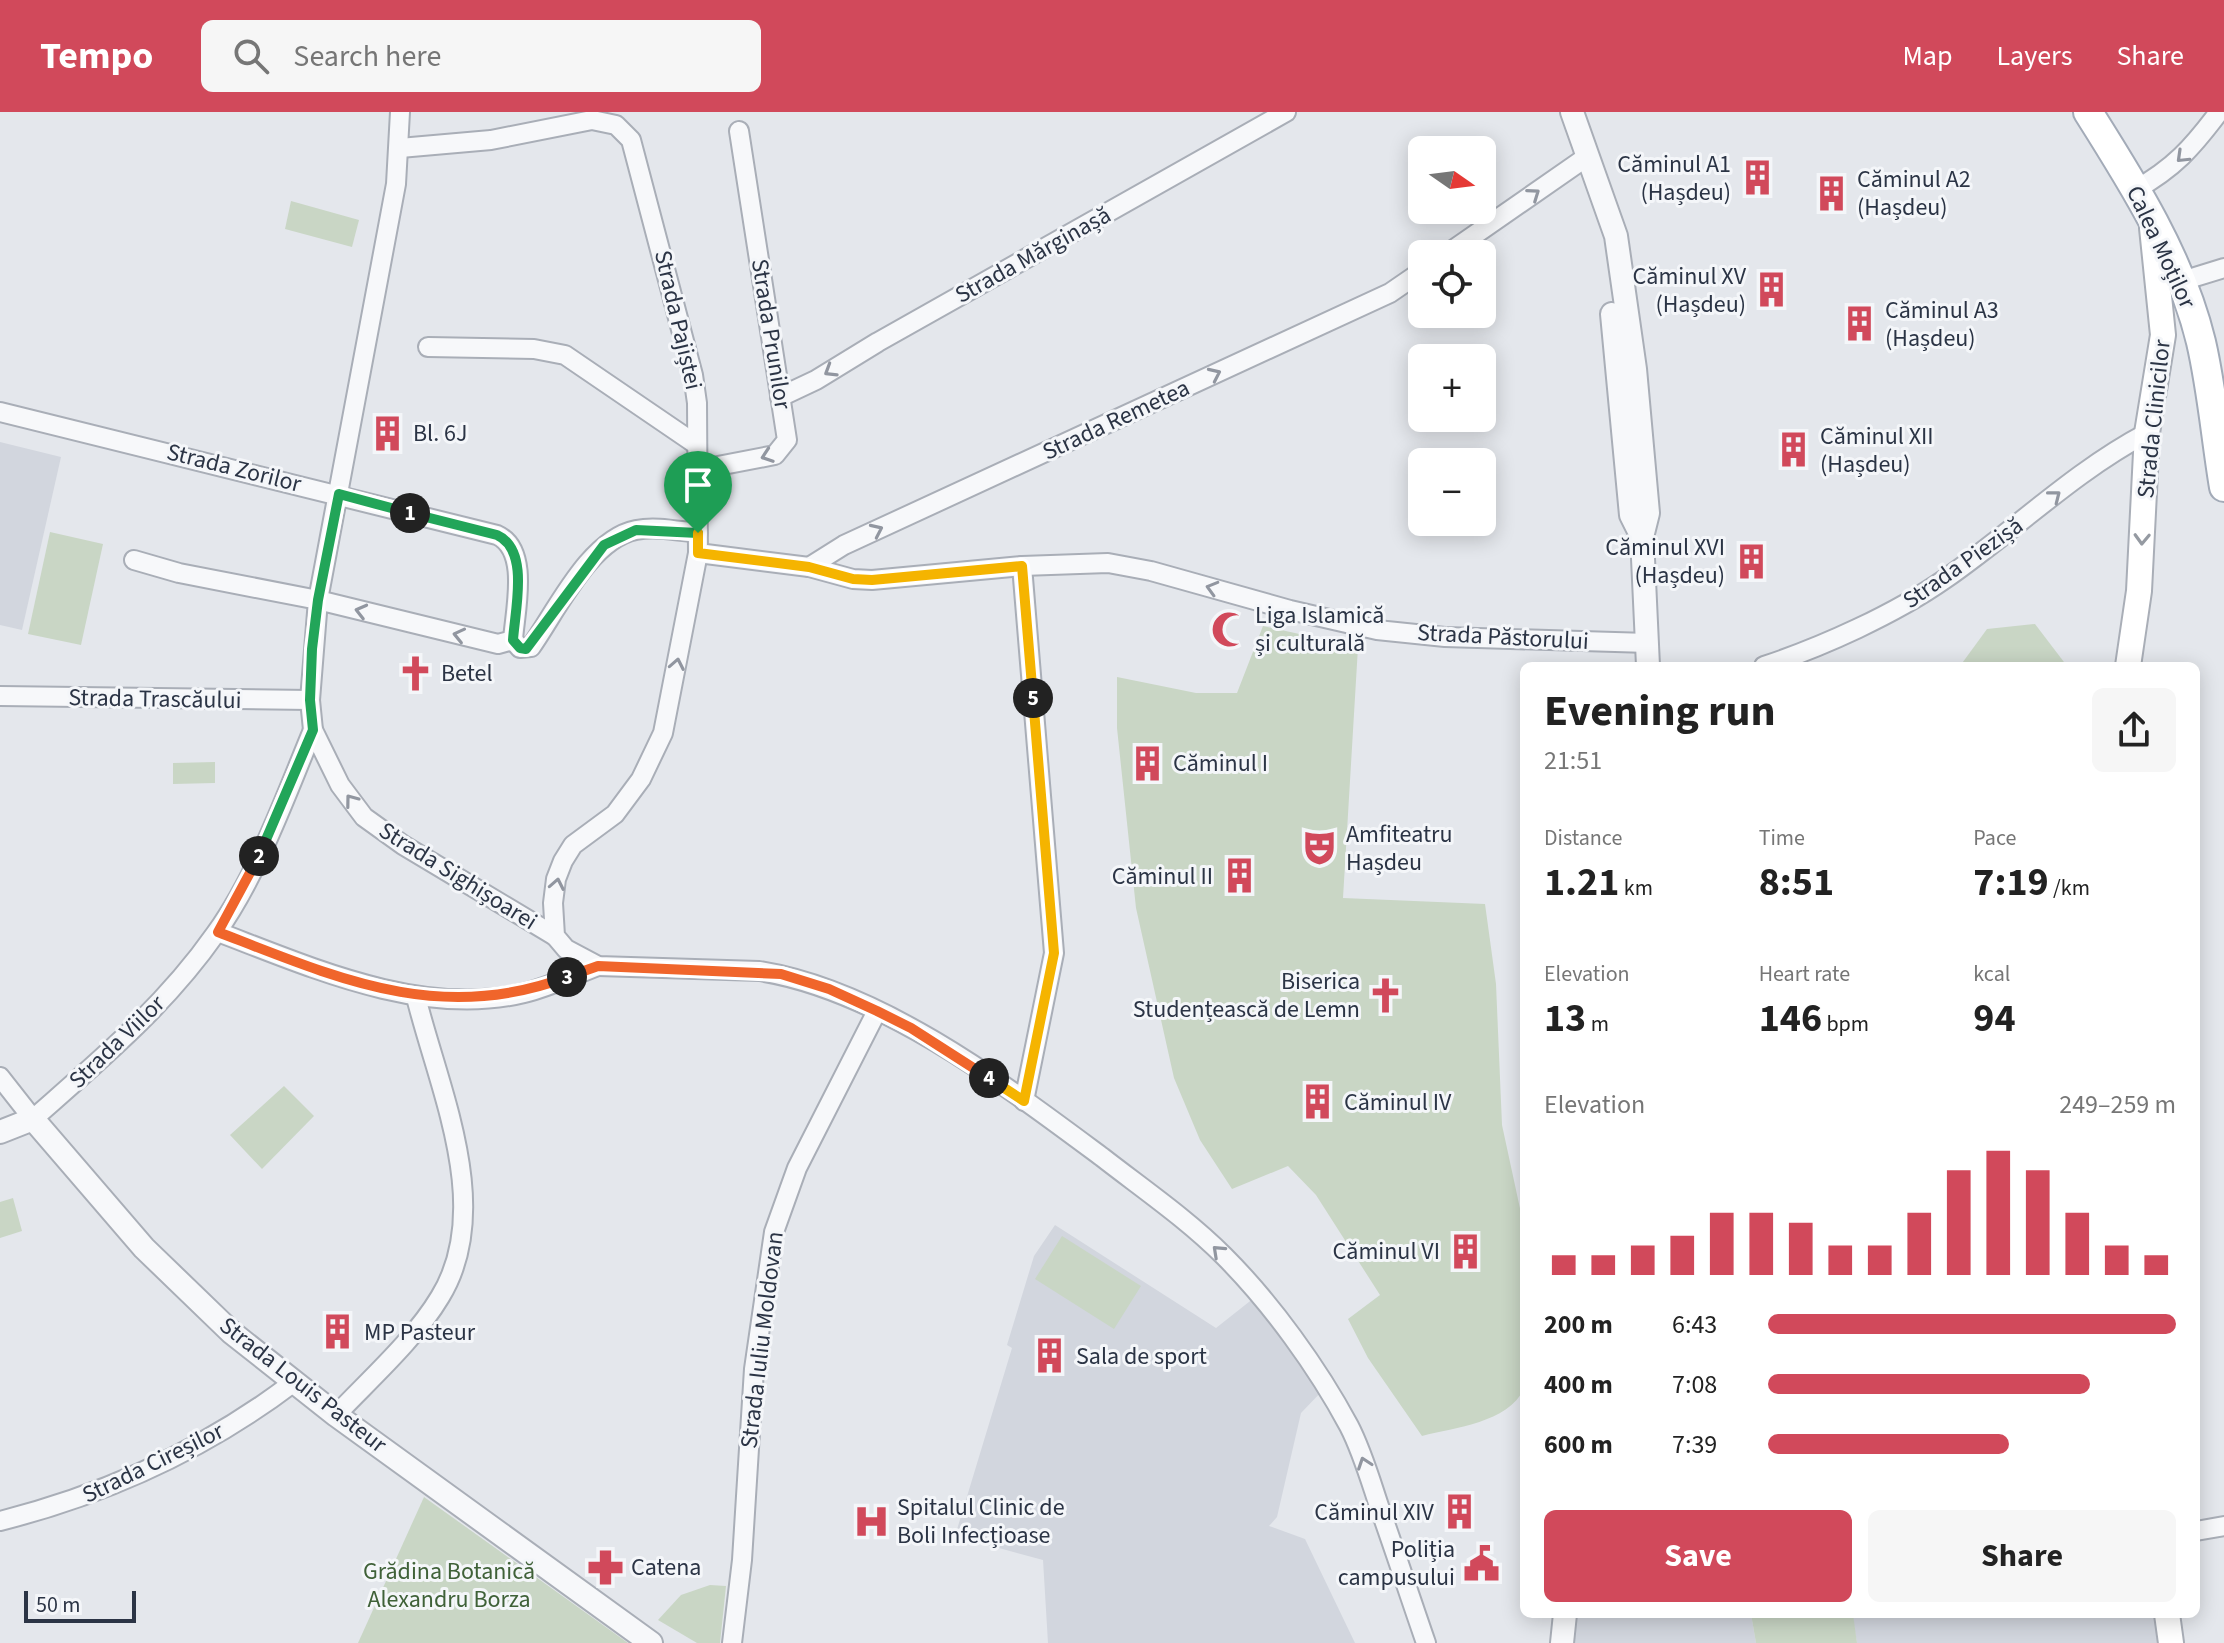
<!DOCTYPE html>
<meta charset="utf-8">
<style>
body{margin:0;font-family:"Source Sans 3",sans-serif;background:#f6f6f6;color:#222;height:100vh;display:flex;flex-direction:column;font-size:30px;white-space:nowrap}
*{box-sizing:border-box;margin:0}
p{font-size:26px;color:#767676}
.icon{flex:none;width:44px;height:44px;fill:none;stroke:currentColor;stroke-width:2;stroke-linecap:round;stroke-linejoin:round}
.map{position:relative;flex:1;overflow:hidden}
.drawer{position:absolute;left:1520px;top:550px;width:680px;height:956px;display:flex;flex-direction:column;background:#fff;border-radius:12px;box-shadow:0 4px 20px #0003}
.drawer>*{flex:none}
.needle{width:52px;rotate:104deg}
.buttons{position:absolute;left:1408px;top:24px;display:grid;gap:16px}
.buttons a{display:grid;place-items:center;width:88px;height:88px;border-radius:12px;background:#fff;box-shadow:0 4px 20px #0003;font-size:40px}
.scale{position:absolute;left:24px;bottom:20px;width:112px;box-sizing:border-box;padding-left:8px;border:4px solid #2b3445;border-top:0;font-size:22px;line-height:28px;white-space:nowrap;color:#2b3445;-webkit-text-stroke:6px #f4f6f9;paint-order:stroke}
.pin{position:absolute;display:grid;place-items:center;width:68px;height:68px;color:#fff;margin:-82px -34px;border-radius:50% 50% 50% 0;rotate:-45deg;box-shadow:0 0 8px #0007}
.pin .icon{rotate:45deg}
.km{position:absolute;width:40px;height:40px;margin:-20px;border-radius:50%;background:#222;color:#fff;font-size:22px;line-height:40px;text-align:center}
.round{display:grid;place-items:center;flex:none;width:84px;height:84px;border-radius:12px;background:#f6f6f6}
.summary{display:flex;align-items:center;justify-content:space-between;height:136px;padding:0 24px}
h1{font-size:44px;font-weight:700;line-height:60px}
.stats{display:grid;grid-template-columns:repeat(3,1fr);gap:12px;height:136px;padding:8px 24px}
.stats div{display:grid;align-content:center}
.stats b{font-size:40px;font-weight:700}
.stats small{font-size:22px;font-weight:400}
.stats p{font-size:22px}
.chart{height:224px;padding:16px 24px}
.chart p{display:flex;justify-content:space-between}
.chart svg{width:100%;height:144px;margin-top:8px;stroke:#d1495b;stroke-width:6}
.button{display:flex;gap:16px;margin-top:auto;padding:16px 24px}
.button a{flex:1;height:92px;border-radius:12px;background:#d1495b;color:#fff;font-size:32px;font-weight:700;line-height:92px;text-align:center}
.button a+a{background:#f6f6f6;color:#222}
ul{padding:0 24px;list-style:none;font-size:26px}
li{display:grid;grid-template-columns:128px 96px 1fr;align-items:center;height:60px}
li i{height:20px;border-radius:10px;background:#d1495b}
header{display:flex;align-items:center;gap:48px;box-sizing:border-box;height:112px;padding:0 40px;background:#d1495b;color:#fff}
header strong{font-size:38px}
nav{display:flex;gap:44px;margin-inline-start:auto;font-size:28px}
.search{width:560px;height:72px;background:#f6f6f6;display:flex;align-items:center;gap:20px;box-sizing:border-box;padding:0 28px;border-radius:12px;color:#767676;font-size:30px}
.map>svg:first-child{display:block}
.built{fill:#d2d6de}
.green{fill:#c9d6c5}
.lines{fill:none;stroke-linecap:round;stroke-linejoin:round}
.minor-casing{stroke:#a9aeb7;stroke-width:22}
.tertiary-casing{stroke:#a9aeb7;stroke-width:26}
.secondary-casing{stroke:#a9aeb7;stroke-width:28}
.primary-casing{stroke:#a3abb8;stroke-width:32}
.minor{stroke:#f7f8fa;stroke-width:18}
.tertiary{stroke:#f7f8fa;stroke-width:22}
.secondary{stroke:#fff;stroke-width:24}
.primary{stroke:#fff;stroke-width:28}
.oneway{stroke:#9196a0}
.oneway2{stroke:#959aa2}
.split-1-casing{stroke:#fff;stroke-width:16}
.split-2-casing{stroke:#fff;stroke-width:16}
.split-3-casing{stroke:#fff;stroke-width:16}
.split-4-casing{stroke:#fff;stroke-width:16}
.split-5-casing{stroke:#fff;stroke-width:16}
.split-6-casing{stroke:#fff;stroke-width:16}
.split-1{stroke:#22a559;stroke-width:10}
.split-2{stroke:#22a559;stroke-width:10}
.split-3{stroke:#f0652b;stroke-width:10}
.split-4{stroke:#f0652b;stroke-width:10}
.split-5{stroke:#f5b400;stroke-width:10}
.split-6{stroke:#f5b400;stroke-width:10}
.labels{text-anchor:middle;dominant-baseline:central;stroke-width:6;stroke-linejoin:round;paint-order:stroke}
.poi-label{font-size:24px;fill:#2b3445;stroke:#f4f6f9;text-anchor:start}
.street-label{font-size:24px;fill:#2b3445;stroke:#f4f6f9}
.park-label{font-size:24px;fill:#3f6138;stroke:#f4f6f9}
</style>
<header>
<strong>Tempo</strong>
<div class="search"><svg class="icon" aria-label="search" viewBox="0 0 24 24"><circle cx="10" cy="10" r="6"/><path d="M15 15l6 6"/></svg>Search here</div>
<nav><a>Map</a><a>Layers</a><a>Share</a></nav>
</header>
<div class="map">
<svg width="2224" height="1531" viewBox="0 0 2224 1531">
<rect width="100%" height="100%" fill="#e4e7ec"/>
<g class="built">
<polygon points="0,330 61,345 22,518 0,513"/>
<polygon points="1055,1113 1216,1216 1259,1182 1325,1276 1301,1301 1277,1405 1269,1414 1305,1427 1355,1531 1048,1531 1043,1448 955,1424 1012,1236 1007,1233 1034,1144"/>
<polygon points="1569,1502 1751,1502 1756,1531 1566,1531"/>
<polygon points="1852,1502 2154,1502 2159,1531 1857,1531"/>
</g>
<g class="green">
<polygon points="291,89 359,108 352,135 285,117"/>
<polygon points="50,420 103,432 81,533 28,522"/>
<polygon points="2035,512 2067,554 1960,554 1987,517"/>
<path d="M1263,514L1358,535L1343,786L1485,792L1496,872L1502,1013L1524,1115V1277C1507,1311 1456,1315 1422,1324L1368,1246L1348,1207L1380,1183L1316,1083L1288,1054L1232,1077L1200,1028L1174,966L1136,796L1117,616V565L1196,581H1237Z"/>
<polygon points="215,650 215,671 173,672 173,651"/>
<polygon points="284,974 314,1004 262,1057 230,1023"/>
<polygon points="13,1086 22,1119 0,1126 0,1090"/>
<polygon points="1062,1124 1141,1174 1114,1217 1035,1167"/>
<polygon points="424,1385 628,1531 358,1531"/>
<polygon points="710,1473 726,1474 720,1531 697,1531 658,1508 681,1483"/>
<polygon points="1751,1502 1853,1502 1857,1531 1756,1531"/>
</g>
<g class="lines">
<defs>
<g id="minor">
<polyline points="400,0 396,72 318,488 310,588 313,618 340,673 364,705 403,733 555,824"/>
<path d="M400,36L491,28L592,8L616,13L631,28L693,263L697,291L698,441L663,621L641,667L615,702L573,733L563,749L556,767L553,791L555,824L566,837L598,854L759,859C880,878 1005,973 1102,1045C1143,1077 1187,1107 1224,1144C1271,1191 1318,1256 1349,1314C1362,1339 1370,1367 1379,1394C1395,1439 1410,1485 1426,1531"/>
<path d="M2135,78C2174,56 2192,36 2219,0"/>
<polyline points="1447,142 1588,44"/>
<polyline points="2182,169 2224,156"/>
<polyline points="428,235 534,237 565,243 697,333"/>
<polyline points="780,285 816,268 878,230 1286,0"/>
<path d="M0,300L497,423C530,438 515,498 513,528"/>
<polyline points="697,358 775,343 787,328 739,19"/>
<polyline points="698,441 809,455 853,467 872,468 1022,454 1108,451 1151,459 1290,498 1377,518 1445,525 1648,531"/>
<polyline points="134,448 179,461 318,488 498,532 513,528"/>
<polyline points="1022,454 1054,841 1024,989"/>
<polyline points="809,455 844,433 1390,181 1422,159"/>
<path d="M513,528L520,536L531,535C557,498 590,427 636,418C656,414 678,419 698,421"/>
<path d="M1764,554C1822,535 1895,502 1945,467C2013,420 2073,360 2147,321"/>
<polyline points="0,584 310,588"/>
<path d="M218,820C310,855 423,906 524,881C549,875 574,863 598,854"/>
<path d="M0,965L33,1007C100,948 165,894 216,821C257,764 286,683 313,618"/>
<path d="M336,1303C370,1267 415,1227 440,1185C495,1096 438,975 416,885"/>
<path d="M0,1409C107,1382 206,1337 294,1270"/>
<polyline points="2196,1419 2224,1414"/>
<polyline points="732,1531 742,1448 754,1257 774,1120 797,1056 877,899"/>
</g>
<g id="tertiary">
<polyline points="1572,0 1616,124 1635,257 1648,401 1642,425 1648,554"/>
<polyline points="1612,202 1631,403 1642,425"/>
<polyline points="0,1020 33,1007 144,1136 231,1220 336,1303 651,1531"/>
<polyline points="1562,1531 1565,1502"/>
</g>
<g id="secondary">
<polyline points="2128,554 2139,479 2147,321 2163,223 2152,116"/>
<polyline points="2167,1502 2171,1531"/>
</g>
<path id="primary" d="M2088,0C2133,71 2181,147 2201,230C2212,277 2216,327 2224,375"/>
</defs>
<use href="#minor" class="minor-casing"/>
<use href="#tertiary" class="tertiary-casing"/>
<use href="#secondary" class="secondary-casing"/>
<use href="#primary" class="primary-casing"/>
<use href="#minor" class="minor"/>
<use href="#tertiary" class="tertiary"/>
<use href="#secondary" class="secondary"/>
<use href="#primary" class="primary"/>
</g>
<defs><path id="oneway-chevron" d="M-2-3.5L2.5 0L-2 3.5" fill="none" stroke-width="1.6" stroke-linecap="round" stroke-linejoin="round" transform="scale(2)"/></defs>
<g class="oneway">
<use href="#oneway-chevron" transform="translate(2182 45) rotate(136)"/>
<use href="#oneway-chevron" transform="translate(1534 82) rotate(-35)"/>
<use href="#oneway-chevron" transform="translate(830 259) rotate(148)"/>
<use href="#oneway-chevron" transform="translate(1215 262) rotate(-25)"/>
<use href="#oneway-chevron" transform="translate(767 344) rotate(161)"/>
<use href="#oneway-chevron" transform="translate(2055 384) rotate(-38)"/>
<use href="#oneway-chevron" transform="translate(877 418) rotate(-25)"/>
<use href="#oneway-chevron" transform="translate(1212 476) rotate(-164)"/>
<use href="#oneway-chevron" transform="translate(361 499) rotate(-166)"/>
<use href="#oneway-chevron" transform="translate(459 523) rotate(-167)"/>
<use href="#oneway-chevron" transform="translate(677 552) rotate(-79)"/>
<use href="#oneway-chevron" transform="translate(351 688) rotate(-127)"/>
<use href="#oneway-chevron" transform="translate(557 772) rotate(-79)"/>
<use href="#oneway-chevron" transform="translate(1218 1139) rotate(-137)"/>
<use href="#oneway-chevron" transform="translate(1364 1351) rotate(-109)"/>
</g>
<use class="oneway2" href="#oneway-chevron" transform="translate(2142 427) rotate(92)"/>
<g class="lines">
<defs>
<path id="split-1" d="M410,401L497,423C530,438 515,497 513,528L520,536L526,537L604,433L636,418L698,421"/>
<polyline id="split-2" points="259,744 313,618 310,588 312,537 318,488 339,382 410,401"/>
<path id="split-3" d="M259,744L218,820C337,866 440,913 567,865"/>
<polyline id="split-4" points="567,865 598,854 781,862 829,877 877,899 911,916 989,966"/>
<polyline id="split-5" points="989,966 1024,989 1054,841 1033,586"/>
<polyline id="split-6" points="698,421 698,441 809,455 853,467 872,468 1022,454 1033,586"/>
</defs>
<use href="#split-1" class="split-1-casing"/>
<use href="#split-2" class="split-2-casing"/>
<use href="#split-3" class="split-3-casing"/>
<use href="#split-4" class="split-4-casing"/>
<use href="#split-5" class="split-5-casing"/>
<use href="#split-6" class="split-6-casing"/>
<use href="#split-1" class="split-1"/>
<use href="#split-2" class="split-2"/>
<use href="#split-3" class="split-3"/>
<use href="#split-4" class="split-4"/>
<use href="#split-5" class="split-5"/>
<use href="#split-6" class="split-6"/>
</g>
<defs>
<symbol id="building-bare" viewBox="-9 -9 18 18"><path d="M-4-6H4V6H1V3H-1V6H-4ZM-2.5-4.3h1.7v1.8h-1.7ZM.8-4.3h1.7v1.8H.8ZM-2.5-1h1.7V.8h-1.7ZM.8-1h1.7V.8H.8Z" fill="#d1495b" stroke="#f4f6f9" stroke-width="2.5" paint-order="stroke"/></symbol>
<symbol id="mosque-bare" viewBox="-9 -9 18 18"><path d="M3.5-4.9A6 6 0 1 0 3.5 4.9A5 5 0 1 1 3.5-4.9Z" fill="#d1495b" stroke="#f4f6f9" stroke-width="2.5" paint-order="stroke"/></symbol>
<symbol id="church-bare" viewBox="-9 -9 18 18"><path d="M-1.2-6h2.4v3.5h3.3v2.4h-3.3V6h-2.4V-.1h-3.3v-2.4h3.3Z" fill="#d1495b" stroke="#f4f6f9" stroke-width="2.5" paint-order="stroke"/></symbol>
<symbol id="theatre-bare" viewBox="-9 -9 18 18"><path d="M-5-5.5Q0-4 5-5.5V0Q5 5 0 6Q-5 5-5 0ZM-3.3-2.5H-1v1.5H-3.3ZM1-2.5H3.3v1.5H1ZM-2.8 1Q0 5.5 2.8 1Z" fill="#d1495b" stroke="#f4f6f9" stroke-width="2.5" paint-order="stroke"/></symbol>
<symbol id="hospital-bare" viewBox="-9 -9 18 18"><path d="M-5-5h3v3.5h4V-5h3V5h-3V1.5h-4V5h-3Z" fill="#d1495b" stroke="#f4f6f9" stroke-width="2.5" paint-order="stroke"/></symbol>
<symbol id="civic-bare" viewBox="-9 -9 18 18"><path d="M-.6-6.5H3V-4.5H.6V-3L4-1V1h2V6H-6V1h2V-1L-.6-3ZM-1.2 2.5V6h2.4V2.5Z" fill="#d1495b" stroke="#f4f6f9" stroke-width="2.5" paint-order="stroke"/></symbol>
<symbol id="pharmacy-bare" viewBox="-9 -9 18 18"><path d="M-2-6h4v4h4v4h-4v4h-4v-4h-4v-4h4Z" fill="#d1495b" stroke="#f4f6f9" stroke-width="2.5" paint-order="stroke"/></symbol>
</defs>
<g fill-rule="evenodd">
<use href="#building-bare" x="1732" y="40" width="51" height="51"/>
<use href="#building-bare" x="1806" y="56" width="51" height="51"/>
<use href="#building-bare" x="1746" y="152" width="51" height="51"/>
<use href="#building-bare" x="1834" y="186" width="51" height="51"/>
<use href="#building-bare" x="362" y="296" width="51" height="51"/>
<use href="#building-bare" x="1768" y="312" width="51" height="51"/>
<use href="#building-bare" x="1726" y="424" width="51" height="51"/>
<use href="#mosque-bare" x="1204" y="492" width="51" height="51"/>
<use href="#church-bare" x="390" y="536" width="51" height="51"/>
<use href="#building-bare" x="1122" y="626" width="51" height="51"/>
<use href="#theatre-bare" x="1294" y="710" width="51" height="51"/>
<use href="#building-bare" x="1214" y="738" width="51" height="51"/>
<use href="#church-bare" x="1360" y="858" width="51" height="51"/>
<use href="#building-bare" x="1292" y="964" width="51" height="51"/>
<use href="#building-bare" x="1440" y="1114" width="51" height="51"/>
<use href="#building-bare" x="312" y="1194" width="51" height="51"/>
<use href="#building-bare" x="1024" y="1218" width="51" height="51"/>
<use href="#building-bare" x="1434" y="1374" width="51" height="51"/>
<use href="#hospital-bare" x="846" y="1384" width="51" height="51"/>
<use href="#civic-bare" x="1456" y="1426" width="51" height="51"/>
<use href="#pharmacy-bare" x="580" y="1430" width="51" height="51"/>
</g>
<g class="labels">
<g class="poi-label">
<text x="1731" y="52" text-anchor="end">Căminul A1<tspan x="1731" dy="28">(Hașdeu)</tspan></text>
<text x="1857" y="67">Căminul A2<tspan x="1857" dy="28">(Hașdeu)</tspan></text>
<text x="1746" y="164" text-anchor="end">Căminul XV<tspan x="1746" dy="28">(Hașdeu)</tspan></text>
<text x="1885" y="198">Căminul A3<tspan x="1885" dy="28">(Hașdeu)</tspan></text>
<text x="413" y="321">Bl. 6J</text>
<text x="1820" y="324">Căminul XII<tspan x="1820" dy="28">(Hașdeu)</tspan></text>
<text x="1725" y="435" text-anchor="end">Căminul XVI<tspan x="1725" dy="28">(Hașdeu)</tspan></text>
<text x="1255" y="503">Liga Islamică<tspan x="1255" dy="28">și culturală</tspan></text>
<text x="441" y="561">Betel</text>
<text x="1173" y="651">Căminul I</text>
<text x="1346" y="722">Amfiteatru<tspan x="1346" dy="28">Hașdeu</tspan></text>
<text x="1213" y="764" text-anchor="end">Căminul II</text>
<text x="1360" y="869" text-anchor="end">Biserica<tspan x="1360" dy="28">Studențească de Lemn</tspan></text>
<text x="1344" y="990">Căminul IV</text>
<text x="1440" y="1139" text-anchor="end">Căminul VI</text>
<text x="364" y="1220">MP Pasteur</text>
<text x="1076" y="1244">Sala de sport</text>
<text x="897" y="1395">Spitalul Clinic de<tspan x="897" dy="28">Boli Infecțioase</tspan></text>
<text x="1434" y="1400" text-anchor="end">Căminul XIV</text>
<text x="1455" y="1437" text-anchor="end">Poliția<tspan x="1455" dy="28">campusului</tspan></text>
<text x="631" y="1455">Catena</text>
</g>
<g class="street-label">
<text transform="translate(2161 135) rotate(65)">Calea Moților</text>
<text transform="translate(1033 143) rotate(-29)">Strada Mărginașă</text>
<text transform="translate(678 208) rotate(77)">Strada Pajiștei</text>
<text transform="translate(771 222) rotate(81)">Strada Prunilor</text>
<text transform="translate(2154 307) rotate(-84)">Strada Clinicilor</text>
<text transform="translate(1116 308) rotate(-25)">Strada Remetea</text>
<text transform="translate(234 356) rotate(14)">Strada Zorilor</text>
<text transform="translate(1963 451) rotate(-35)">Strada Piezișă</text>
<text transform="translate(1503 525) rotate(3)">Strada Păstorului</text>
<text transform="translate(155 587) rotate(1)">Strada Trascăului</text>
<text transform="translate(458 764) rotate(32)">Strada Sighișoarei</text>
<text transform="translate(117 930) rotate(-44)">Strada Viilor</text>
<text transform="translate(762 1228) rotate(-83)">Strada Iuliu Moldovan</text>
<text transform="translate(303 1273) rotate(38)">Strada Louis Pasteur</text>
<text transform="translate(153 1351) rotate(-26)">Strada Cireșilor</text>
</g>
<g class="park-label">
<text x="449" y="1459">Grădina Botanică<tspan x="449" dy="28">Alexandru Borza</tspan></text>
</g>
</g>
</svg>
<div class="buttons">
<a><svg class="needle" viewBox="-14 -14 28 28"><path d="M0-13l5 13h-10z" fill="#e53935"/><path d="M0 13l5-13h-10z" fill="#767676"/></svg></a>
<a><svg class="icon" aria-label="locate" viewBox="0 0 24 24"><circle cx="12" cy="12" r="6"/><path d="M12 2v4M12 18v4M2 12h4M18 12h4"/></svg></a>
<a>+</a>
<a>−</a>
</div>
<div class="scale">50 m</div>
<div class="pin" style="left:698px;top:421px;background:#1e9e55"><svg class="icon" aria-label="arrive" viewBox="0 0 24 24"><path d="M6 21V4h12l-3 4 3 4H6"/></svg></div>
<b class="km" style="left:410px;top:401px">1</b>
<b class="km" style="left:259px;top:744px">2</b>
<b class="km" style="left:567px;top:865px">3</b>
<b class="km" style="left:989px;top:966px">4</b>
<b class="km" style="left:1033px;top:586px">5</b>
<section class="drawer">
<div class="summary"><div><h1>Evening run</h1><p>21:51</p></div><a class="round"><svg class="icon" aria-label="share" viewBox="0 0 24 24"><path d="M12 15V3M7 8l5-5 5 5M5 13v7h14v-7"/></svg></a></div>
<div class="stats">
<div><p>Distance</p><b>1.21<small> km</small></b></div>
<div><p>Time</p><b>8:51</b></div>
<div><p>Pace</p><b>7:19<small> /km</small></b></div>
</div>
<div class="stats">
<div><p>Elevation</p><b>13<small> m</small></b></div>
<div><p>Heart rate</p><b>146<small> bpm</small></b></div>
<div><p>kcal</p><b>94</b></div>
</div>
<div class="chart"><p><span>Elevation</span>249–259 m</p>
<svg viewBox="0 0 160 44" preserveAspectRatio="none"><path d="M5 44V38M15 44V38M25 44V35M35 44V32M45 44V25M55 44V25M65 44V28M75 44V35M85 44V35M95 44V25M105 44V12M115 44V6M125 44V12M135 44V25M145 44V35M155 44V38"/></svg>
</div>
<ul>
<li><b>200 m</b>6:43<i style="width:100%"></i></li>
<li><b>400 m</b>7:08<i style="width:79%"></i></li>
<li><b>600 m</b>7:39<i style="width:59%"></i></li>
</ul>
<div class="button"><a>Save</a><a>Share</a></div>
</section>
</div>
